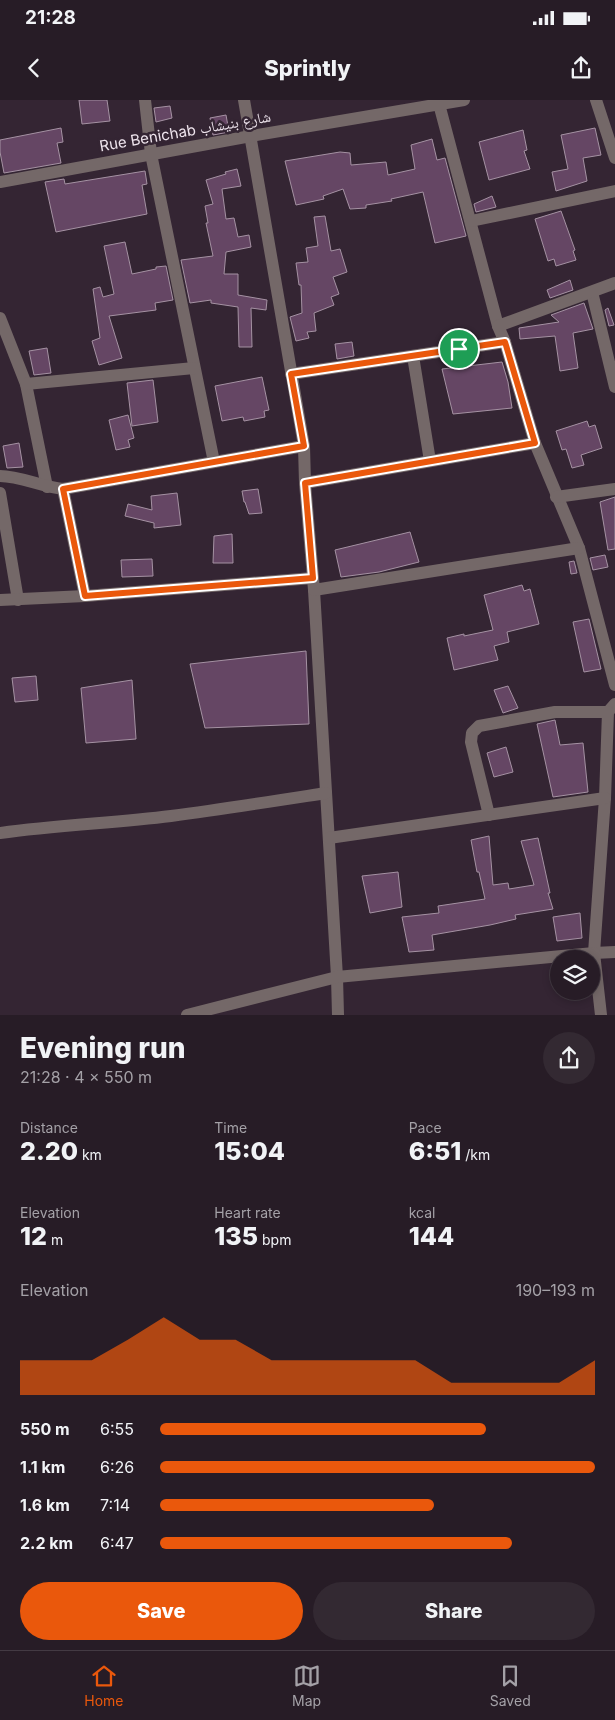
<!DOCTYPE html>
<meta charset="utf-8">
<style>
body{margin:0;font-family:Inter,"Noto Naskh Arabic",sans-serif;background:#332932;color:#f1f3f6;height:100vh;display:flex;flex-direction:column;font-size:19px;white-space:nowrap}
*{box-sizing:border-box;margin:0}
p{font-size:16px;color:#a4a1a7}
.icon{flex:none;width:28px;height:28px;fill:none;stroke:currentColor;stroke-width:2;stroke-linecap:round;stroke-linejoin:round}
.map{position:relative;height:915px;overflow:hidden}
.panel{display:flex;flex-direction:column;background:#271c26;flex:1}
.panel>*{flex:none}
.fabs{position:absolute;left:550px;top:850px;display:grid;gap:10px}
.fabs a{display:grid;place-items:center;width:50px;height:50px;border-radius:50%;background:#271c26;box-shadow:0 2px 8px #0003,0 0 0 1px #433a43;font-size:25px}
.pin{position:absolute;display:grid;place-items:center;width:42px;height:42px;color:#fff;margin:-21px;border:2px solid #fff;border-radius:50%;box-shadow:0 1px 5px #0007}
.round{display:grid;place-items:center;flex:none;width:52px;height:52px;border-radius:26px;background:#332932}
.head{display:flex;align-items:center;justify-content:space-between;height:85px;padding:0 20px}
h1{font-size:28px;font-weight:800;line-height:38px}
.figures{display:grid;grid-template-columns:repeat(3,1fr);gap:8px;height:85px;padding:5px 20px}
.figures div{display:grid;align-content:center}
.figures b{font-size:25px;font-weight:800}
.figures small{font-size:14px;font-weight:400}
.figures p{font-size:14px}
.chart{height:140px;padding:10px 20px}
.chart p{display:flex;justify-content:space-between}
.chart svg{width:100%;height:90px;margin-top:5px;fill:#ea580c;opacity:.7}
.cta{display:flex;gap:10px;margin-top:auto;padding:10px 20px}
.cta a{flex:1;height:58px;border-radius:30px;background:#ea580c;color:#fff;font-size:20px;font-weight:800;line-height:58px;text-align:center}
.cta a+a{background:#332932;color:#f1f3f6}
ul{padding:0 20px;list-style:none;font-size:16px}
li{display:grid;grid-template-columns:80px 60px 1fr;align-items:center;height:38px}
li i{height:12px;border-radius:6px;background:#ea580c}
.status{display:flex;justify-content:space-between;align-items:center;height:35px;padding:0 25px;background:#271c26;direction:ltr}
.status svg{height:14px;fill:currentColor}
header{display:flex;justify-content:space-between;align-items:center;height:65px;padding:0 20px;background:#271c26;font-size:22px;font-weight:800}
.menu{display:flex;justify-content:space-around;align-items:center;height:70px;border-top:1px solid #433a43;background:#271c26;font-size:14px;color:#a4a1a7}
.menu a{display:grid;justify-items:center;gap:2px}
.menu .selected{color:#ea580c}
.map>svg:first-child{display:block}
.building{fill:#654664;stroke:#a592a3}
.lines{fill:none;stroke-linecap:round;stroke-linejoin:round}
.minor{stroke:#746868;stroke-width:12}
.route-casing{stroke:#fff;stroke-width:10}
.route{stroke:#ea580c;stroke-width:6}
.labels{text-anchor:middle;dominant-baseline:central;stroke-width:5;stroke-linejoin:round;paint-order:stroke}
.street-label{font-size:15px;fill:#eee4ed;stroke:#342533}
</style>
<div class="status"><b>21:28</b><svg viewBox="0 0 49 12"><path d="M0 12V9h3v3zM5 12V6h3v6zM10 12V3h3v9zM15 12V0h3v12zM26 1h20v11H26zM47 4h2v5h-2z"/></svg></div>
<header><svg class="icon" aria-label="back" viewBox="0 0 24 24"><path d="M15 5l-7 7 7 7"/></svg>Sprintly<svg class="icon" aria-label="share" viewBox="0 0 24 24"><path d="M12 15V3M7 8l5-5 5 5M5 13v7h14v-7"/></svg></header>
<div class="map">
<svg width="615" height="915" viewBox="0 0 615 915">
<rect width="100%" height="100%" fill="#342533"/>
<g class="building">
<polygon points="79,0 107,0 110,21 82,24"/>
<polygon points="170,6 172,18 156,22 154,8"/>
<polygon points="226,15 229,32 213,35 210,18"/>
<polygon points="61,28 63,42 57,43 61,63 4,73 0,52 0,40"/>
<polygon points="595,28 601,55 583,58 587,81 556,91 552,72 568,69 561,35"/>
<polygon points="523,30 527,50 524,51 530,69 489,80 479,42"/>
<polygon points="432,39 437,60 445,58 466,136 435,143 423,92 391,99 392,101 366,105 366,108 350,109 343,89 323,96 324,99 296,105 285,61 340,52 350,53 351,65 386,62 388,75 415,69 411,45"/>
<polygon points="237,69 241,86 222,89 226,119 234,118 238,137 249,135 251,147 226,152 224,174 238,174 238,195 267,200 266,210 251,208 252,247 239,247 238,207 211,203 211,200 190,203 181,160 213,156 206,123 208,123 205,106 213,104 206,80 226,74 225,72"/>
<polygon points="145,71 147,84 142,85 147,114 56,132 45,82 64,79 65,84"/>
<polygon points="492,96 496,107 476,112 474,104"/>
<polygon points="561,111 575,150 573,151 576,160 556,166 554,159 548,161 535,119"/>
<polygon points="325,116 331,151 340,149 347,172 333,177 339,194 331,197 334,205 314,213 316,231 307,232 309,238 296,241 290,217 302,213 301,185 299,185 296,163 308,162 306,148 318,146 314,117"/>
<polygon points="125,142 132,174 156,169 156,167 166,166 173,200 155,203 156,210 109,216 122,258 99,265 92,241 100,238 93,189 100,187 103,197 114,194 104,146"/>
<polygon points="570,180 573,190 550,198 547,190"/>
<polygon points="584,203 593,229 573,233 578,268 560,271 555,236 520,239 519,228 559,222 551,215"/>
<polygon points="608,208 614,225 609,226 605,210"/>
<polygon points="352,242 354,256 337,259 335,244"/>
<polygon points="47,248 51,273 34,275 29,251"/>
<polygon points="502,262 508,282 512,308 453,314 442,269"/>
<polygon points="262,277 269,310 264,311 265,317 244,321 243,317 222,321 215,286"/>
<polygon points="153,280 158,322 132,326 127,283"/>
<polygon points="128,315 134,338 128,340 130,347 116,350 109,320"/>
<polygon points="587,321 589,327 595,325 602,348 581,355 584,365 572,368 566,349 562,350 556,331"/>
<polygon points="19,343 23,367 7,368 3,346"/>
<polygon points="258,389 262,413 249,414 245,402 244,402 242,391"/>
<polygon points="177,393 181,425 154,428 154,423 125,416 128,404 152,410 151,396"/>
<polygon points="615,397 615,449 608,450 600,402"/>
<polygon points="410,432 419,462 379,472 341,477 335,450"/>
<polygon points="232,434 233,463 213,463 214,436"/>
<polygon points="605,455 608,467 593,470 590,458"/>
<polygon points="152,459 153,476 122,477 121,460"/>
<polygon points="574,461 577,473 571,474 569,462"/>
<polygon points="522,485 524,491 530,489 539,524 507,532 509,542 494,546 498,560 454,570 447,538 464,534 464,536 493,530 484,495"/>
<polygon points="589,519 601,569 584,572 573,522"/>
<polygon points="306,551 309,624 205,628 190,564"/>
<polygon points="36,576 38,600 15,602 12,578"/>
<polygon points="132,580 136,639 86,643 81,588"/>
<polygon points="508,586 518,608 503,613 494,590"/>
<polygon points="555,620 560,645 583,643 588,692 553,697 537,624"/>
<polygon points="506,647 513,672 494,677 487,653"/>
<polygon points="489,736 493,785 508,783 509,789 534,785 521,741 538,738 550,793 548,793 553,809 515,815 516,819 490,825 432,835 434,850 409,852 402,817 439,813 438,806 485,799 479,772 477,772 471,740"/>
<polygon points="398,772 402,807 370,813 362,776"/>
<polygon points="580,813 582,838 557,841 553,817"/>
</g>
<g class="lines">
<g class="minor">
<polyline points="145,0 151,54 214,362"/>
<polyline points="244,0 304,346 305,383 314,490 337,877 338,915"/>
<polyline points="596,0 615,58"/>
<polyline points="439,4 498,226 505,242 535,343 579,448 615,585"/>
<polyline points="0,82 251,36 464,0"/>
<polyline points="471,121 615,91"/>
<polyline points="592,192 615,287"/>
<polyline points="0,218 26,284 47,387"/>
<polyline points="498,226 615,183"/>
<polyline points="413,256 430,361"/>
<polyline points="291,274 505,242"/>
<polyline points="26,284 194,268"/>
<path d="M0,376C20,376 42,387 63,389L304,346"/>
<polyline points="305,383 535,343"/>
<polyline points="63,389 85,496"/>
<polyline points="0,393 18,500"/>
<polyline points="556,397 615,389"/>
<polyline points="314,490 579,448"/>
<polyline points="0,500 85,496 313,478"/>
<polyline points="615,604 608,612 605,698 594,853 615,852"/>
<polyline points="489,715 471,642 472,633 479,626 555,612 608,612"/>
<path d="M0,733C57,725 114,723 171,716C223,709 274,701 326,693"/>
<polyline points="329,738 605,698"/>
<polyline points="187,915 337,877 594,853 601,915"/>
</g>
</g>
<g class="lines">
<defs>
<polygon id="route" points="505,242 535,343 305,383 313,478 85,496 63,389 304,346 291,274"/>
</defs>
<use href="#route" class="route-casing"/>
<use href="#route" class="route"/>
</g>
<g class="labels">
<g class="street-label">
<text transform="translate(185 31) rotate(-10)">Rue Benichab شارع بنيشاب</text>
</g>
</g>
</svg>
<div class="fabs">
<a><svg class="icon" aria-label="layers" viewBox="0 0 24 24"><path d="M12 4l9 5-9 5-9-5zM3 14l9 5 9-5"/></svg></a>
</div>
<div class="pin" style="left:459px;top:249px;background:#1e9e55"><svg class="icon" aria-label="arrive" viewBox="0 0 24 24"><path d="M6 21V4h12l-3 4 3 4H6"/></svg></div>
</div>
<section class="panel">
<div class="head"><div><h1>Evening run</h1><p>21:28 · 4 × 550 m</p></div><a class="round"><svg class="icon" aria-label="share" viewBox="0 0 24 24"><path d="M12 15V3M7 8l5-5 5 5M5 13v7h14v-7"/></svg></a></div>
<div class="figures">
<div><p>Distance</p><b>2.20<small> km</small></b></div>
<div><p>Time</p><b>15:04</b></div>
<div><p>Pace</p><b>6:51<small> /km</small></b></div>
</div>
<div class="figures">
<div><p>Elevation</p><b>12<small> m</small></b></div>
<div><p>Heart rate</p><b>135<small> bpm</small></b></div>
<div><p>kcal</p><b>144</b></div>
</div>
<div class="chart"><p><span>Elevation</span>190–193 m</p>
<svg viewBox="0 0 160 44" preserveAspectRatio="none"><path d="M0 44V27L10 27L20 27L30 17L40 6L50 17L60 17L70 27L80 27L90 27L100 27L110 27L120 38L130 38L140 38L150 38L160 27V44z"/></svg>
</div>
<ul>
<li><b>550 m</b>6:55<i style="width:75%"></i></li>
<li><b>1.1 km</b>6:26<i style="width:100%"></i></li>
<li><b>1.6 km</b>7:14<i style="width:63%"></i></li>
<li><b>2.2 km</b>6:47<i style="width:81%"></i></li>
</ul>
<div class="cta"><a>Save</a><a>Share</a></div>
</section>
<nav class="menu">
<a class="selected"><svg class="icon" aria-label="home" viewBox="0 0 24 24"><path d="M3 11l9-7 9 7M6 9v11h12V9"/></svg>Home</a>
<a><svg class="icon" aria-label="map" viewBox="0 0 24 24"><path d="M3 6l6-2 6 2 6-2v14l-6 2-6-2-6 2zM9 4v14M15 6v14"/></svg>Map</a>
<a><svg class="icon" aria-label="saved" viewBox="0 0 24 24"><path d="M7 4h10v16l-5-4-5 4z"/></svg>Saved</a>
</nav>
